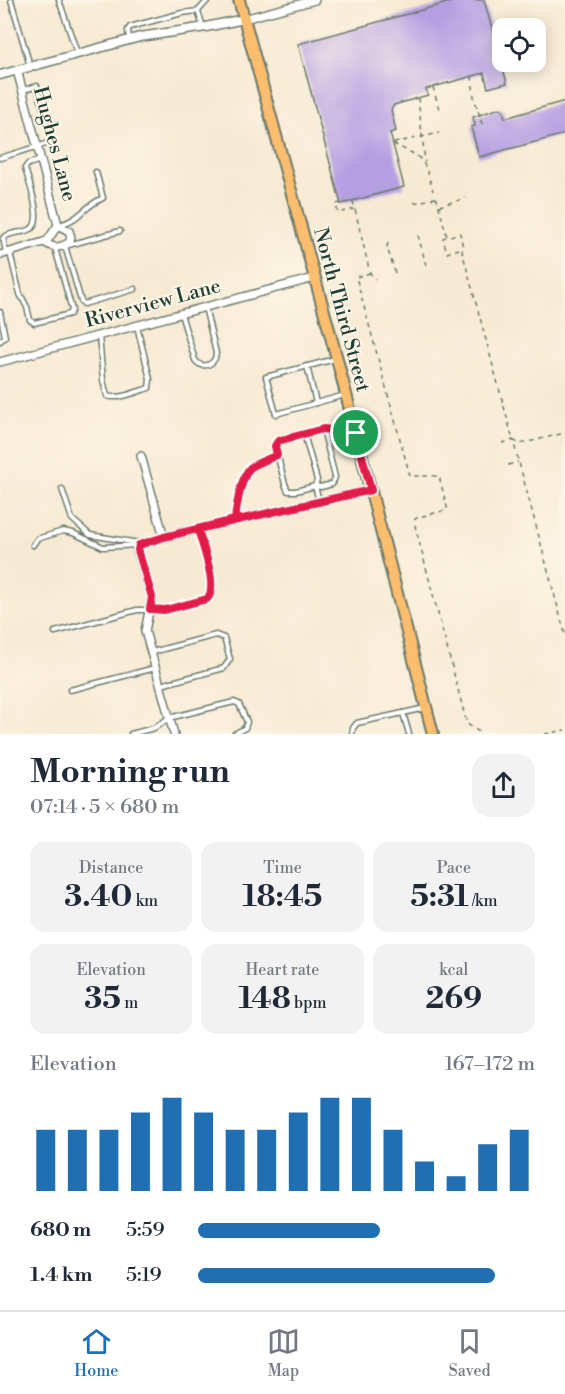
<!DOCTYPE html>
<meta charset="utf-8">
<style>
body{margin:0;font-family:"Libre Bodoni",serif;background:#f2f2f3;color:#1f2937;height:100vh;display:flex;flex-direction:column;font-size:22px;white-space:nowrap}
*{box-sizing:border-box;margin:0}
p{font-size:20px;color:#747a83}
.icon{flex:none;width:33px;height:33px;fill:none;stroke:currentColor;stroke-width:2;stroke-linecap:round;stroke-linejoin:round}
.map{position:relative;height:734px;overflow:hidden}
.drawer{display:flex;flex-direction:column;background:#fff;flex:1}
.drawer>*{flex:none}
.controls{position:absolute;left:492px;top:18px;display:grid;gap:12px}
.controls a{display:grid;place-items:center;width:54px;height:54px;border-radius:12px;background:#fff;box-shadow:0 3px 15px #0003;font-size:30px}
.pin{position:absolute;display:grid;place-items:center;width:51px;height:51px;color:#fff;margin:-26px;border:3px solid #fff;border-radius:50%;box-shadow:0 2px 6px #0007}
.round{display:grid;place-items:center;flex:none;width:63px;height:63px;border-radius:18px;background:#f2f2f3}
.head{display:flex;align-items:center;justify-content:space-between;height:102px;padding:0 30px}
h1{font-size:33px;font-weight:700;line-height:45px}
.stats{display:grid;grid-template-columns:repeat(3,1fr);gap:9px;height:102px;padding:6px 30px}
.stats div{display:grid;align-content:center;border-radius:15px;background:#f2f2f3;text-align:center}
.stats b{font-size:30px;font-weight:700}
.stats small{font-size:16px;font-weight:400}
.stats p{font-size:16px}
.chart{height:168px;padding:12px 30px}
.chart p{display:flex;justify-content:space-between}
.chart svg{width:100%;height:108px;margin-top:6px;stroke:#1f6fb2;stroke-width:6}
ul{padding:0 30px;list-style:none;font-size:20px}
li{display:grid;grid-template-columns:96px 72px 1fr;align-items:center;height:45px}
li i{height:15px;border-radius:8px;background:#1f6fb2}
.tab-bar{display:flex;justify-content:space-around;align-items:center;height:84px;border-top:2px solid #e0e1e3;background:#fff;font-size:16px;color:#747a83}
.tab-bar a{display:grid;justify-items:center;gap:3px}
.tab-bar .selected{color:#1f6fb2}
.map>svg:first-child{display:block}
.building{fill:#b59fe3}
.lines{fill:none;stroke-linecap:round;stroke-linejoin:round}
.service-casing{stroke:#6b7a6c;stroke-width:7}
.minor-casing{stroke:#6b7a6c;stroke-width:10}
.tertiary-casing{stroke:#6b7a6c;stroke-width:11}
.primary-casing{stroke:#6b7a6c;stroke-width:14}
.path{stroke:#6b7a6c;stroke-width:1.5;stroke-dasharray:4.5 4.5;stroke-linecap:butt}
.service{stroke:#fff;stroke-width:4}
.minor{stroke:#fff;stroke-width:7}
.tertiary{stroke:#fff;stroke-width:8}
.primary{stroke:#fbbd6e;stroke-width:10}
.route-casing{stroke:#fff;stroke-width:12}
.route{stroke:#e11d48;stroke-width:8}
.labels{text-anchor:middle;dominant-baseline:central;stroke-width:4.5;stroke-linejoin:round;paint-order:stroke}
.street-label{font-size:20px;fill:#1f3d34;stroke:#fcf5e5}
</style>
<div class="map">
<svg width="565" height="734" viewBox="0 0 565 734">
<rect width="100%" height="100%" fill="#fcf5e5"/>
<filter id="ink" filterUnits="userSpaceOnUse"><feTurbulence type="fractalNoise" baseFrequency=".0167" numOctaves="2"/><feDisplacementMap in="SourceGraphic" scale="12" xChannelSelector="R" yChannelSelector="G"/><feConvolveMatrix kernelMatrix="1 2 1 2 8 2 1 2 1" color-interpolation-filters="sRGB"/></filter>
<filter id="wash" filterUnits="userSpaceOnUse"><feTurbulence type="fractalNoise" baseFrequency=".008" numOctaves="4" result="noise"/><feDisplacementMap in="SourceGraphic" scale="24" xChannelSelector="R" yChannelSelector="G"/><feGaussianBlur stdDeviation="1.35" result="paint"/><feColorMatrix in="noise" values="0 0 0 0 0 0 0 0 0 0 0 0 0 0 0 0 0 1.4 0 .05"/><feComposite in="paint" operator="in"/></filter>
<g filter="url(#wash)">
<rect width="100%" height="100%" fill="#f7ead3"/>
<g id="blocks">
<g class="building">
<polygon points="458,0 484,0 507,83 488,88 484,73 426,89 428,95 394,105 391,110 396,131 390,133 404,187 341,204 298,44"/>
<polygon points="565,101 565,134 479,157 471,127 475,126 473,117 500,108 503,110 505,118"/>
</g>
</g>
</g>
<g filter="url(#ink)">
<use href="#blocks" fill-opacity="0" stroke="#6b7a6c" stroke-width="1.5"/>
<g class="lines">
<defs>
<g id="service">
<polyline points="11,0 30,66"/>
<polyline points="59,0 77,53"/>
<polyline points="203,27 198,11 208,0"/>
<polyline points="129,39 128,30 130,27 182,13 198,11"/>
<polyline points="0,158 52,142 37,86 23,90"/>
<path d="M59,225C80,220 84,206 103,198L96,172"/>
<polyline points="120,231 65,246 81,301 84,304 135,289"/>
<path d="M6,252L3,238C11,231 22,234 31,229C44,220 28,181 25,168L28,164L41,160"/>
<polyline points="10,253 20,294 27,307 30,320 34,323 70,314 72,310 55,248"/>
<polyline points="0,312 5,337 0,341"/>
<path d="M181,314L195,360C202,370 216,365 216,353L205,307"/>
<path d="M99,336L103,380L107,396C118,400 136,392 149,388L150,379L137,326"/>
<polyline points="335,359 266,377 276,414 345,395"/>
<polyline points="307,366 316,403"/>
<polyline points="304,434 317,480 315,486 321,487 332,484 335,477 323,429"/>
<polyline points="62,489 72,519 90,535 139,543"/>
<polyline points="319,501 315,486 296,491 288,491 285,484 275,446 278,441 323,429 355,433"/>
<polyline points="235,521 236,504 247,471 277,455"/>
<polyline points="33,545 37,539 63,531 73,533 103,547 138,545"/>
<path d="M55,632L137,610H166L207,599C219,587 202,545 198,529"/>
<polyline points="152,652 216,635 224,638 230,659 224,668 161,685"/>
<polyline points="70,690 155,668"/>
<polyline points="131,734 154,728 169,718 234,702 239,704 247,722 245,728 234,734"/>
<polyline points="352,734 353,728 357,723 403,713"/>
<polyline points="409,734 403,713 425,708"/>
</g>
<g id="minor">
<polyline points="244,19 315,0"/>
<path d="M44,242C54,249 59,248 69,243L71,237L69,231L58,225"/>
<polyline points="0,255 47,241 58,225 17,70"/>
<polyline points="0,362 314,278"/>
<polyline points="141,456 164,537"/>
<polyline points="174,734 145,631 152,597 137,550 139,545 164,537 371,490"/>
</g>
<polyline id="tertiary" points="0,75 140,37 206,27 244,19"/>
<polyline id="primary" points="239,0 337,359 433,734"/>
</defs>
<use href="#service" class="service-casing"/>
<use href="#minor" class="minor-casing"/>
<use href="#tertiary" class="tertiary-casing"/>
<use href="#primary" class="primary-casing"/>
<g class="path">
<polyline points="472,76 474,97 482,124"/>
<polyline points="433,87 439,109"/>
<polyline points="418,98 425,162"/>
<polyline points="394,143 439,133"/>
<path d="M393,144C425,159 423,156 433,191"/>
<polyline points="435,198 437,199 447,237 460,233 463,248 462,251 513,440 520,444 565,433"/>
<polyline points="353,201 370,273 375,279"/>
<polyline points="341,203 336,204 338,213 354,209"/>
<polyline points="414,203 435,198 434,196"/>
<polyline points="439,206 466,198"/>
<polyline points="418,235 426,265"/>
<polyline points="446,237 443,238 447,253 462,248"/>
<polyline points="388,243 387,247 395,273"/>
<polyline points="370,273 356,277 410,476 439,476 447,507 447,510 419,517 415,519 414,522 467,724 482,734"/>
<polyline points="502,443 513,440 565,634"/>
<polyline points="508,465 518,462"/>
<polyline points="545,734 565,730"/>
</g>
<use href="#service" class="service"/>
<use href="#minor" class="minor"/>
<use href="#tertiary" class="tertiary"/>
<use href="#primary" class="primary"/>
</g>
</g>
<g class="lines" filter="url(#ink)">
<defs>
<path id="route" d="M356,433L323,429L278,441L275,446L277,455C269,459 256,463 250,468C241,477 236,508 235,520L164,537L139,545L138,550L152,597L150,609L165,610L207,599C219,587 202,545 198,529L371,490L356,433"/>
</defs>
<use href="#route" class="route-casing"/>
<use href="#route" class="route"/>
</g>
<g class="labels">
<g class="street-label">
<text transform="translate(54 144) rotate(75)">Hughes Lane</text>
<text transform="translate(153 304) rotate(-15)">Riverview Lane</text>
<text transform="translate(341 310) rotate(75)">North Third Street</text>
</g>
</g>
</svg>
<div class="controls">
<a><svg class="icon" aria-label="locate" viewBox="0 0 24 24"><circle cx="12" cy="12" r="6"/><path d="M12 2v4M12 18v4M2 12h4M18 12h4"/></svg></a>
</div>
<div class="pin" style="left:356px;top:433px;background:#1e9e55"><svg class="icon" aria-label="arrive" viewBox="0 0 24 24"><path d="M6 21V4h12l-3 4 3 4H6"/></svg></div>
</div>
<section class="drawer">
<div class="head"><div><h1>Morning run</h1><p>07:14 · 5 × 680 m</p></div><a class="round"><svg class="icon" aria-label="share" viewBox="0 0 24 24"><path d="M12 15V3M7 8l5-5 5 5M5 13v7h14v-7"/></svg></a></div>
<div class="stats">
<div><p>Distance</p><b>3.40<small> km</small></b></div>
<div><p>Time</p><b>18:45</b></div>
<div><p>Pace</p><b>5:31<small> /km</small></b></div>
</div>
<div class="stats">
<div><p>Elevation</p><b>35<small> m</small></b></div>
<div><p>Heart rate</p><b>148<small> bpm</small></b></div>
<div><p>kcal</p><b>269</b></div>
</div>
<div class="chart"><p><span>Elevation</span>167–172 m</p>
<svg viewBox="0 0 160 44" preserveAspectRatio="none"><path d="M5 44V19M15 44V19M25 44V19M35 44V12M45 44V6M55 44V12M65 44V19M75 44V19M85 44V12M95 44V6M105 44V6M115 44V19M125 44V32M135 44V38M145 44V25M155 44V19"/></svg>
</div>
<ul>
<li><b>680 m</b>5:59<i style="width:54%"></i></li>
<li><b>1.4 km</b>5:19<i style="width:88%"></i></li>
</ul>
</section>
<nav class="tab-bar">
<a class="selected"><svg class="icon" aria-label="home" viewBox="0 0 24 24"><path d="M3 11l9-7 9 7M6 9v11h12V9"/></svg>Home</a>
<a><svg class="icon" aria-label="map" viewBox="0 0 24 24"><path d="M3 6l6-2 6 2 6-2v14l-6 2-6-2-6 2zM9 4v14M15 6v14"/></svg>Map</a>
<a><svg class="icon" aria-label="saved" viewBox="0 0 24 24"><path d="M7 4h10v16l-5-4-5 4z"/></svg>Saved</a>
</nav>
